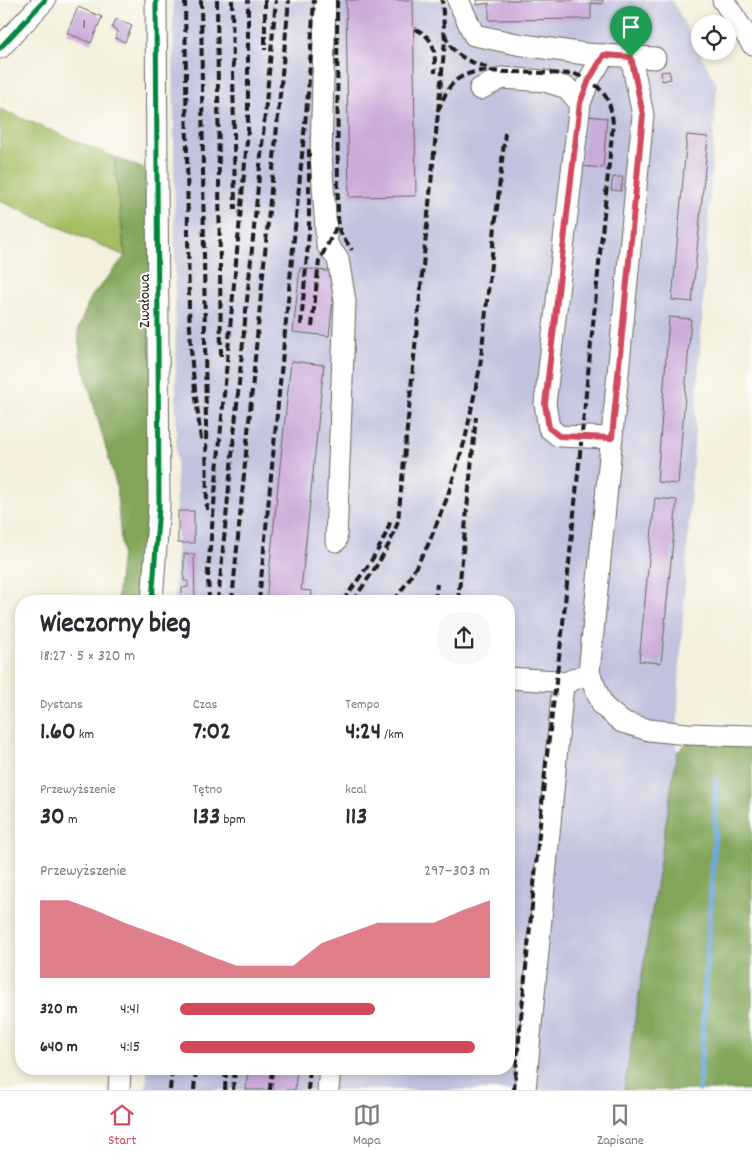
<!DOCTYPE html>
<html lang="pl">
<meta charset="utf-8">
<style>
body{margin:0;font-family:Dekko,sans-serif;background:#f7f7f7;color:#2b2b33;height:100vh;display:flex;flex-direction:column;font-size:19px;white-space:nowrap}
*{box-sizing:border-box;margin:0}
p{font-size:16px;color:#7c7c81}
.icon{flex:none;width:28px;height:28px;fill:none;stroke:currentColor;stroke-width:2;stroke-linecap:round;stroke-linejoin:round}
.map{position:relative;flex:1;overflow:hidden}
.drawer{position:absolute;left:15px;top:595px;width:500px;height:480px;display:flex;flex-direction:column;background:#fff;border-radius:20px;box-shadow:0 2px 8px #0003}
.drawer>*{flex:none}
.fabs{position:absolute;left:691px;top:15px;display:grid;gap:10px}
.fabs a{display:grid;place-items:center;width:45px;height:45px;border-radius:50%;background:#fff;box-shadow:0 2px 8px #0003;font-size:25px}
.pin{position:absolute;display:grid;place-items:center;width:42px;height:42px;color:#fff;margin:-51px -21px;border-radius:50% 50% 50% 0;rotate:-45deg;box-shadow:0 0 5px #0007}
.pin .icon{rotate:45deg}
.round{display:grid;place-items:center;flex:none;width:52px;height:52px;border-radius:20px;background:#f7f7f7}
.overview{display:flex;align-items:center;justify-content:space-between;height:85px;padding:0 25px}
h1{font-size:28px;font-weight:700;line-height:38px}
.metrics{display:grid;grid-template-columns:repeat(3,1fr);gap:8px;height:85px;padding:5px 25px}
.metrics div{display:grid;align-content:center}
.metrics b{font-size:25px;font-weight:700}
.metrics small{font-size:14px;font-weight:400}
.metrics p{font-size:14px}
.chart{height:140px;padding:10px 25px}
.chart p{display:flex;justify-content:space-between}
.chart svg{width:100%;height:90px;margin-top:5px;fill:#d1495b;opacity:.7}
ul{padding:0 25px;list-style:none;font-size:16px}
li{display:grid;grid-template-columns:80px 60px 1fr;align-items:center;height:38px}
li i{height:12px;border-radius:6px;background:#d1495b}
.dock{display:flex;justify-content:space-around;align-items:center;height:70px;border-top:1px solid #e1e1e2;background:#fff;font-size:14px;color:#7c7c81}
.dock a{display:grid;justify-items:center;gap:2px}
.dock .on{color:#d1495b}
.map>svg:first-child{display:block}
.industrial{fill:#c1c2dd}
.green{fill:#a3be64;stroke:#606d40}
.forest{fill:#82a55a;stroke:#4f603b}
.lines{fill:none;stroke-linecap:round;stroke-linejoin:round}
.stream{stroke:#6ea8de;stroke-width:5.5}
.building{fill:#caabd9}
.minor-casing{stroke:#686660;stroke-width:23}
.minor{stroke:#fff;stroke-width:21}
.rail{stroke:#1c1c1c;stroke-width:4;stroke-dasharray:8 4;stroke-linecap:butt}
.cycleway-casing{stroke:#fdfcf7;stroke-width:8}
.cycleway{stroke:#00873e;stroke-width:5}
.route-casing{stroke:#fff;stroke-width:10}
.route{stroke:#d1495b;stroke-width:6}
.labels{text-anchor:middle;dominant-baseline:central;stroke-width:4;stroke-linejoin:round;paint-order:stroke}
.number-label{font-size:14px;fill:#48404b}
.street-label{font-size:16px;fill:#1c1c1c;stroke:#fdfcf7}
</style>
<div class="map">
<svg width="752" height="1090" viewBox="0 0 752 1090">
<rect width="100%" height="100%" fill="#fdfcf7"/>
<filter id="ink" filterUnits="userSpaceOnUse"><feTurbulence type="fractalNoise" baseFrequency=".02" numOctaves="2"/><feDisplacementMap in="SourceGraphic" scale="10" xChannelSelector="R" yChannelSelector="G"/><feConvolveMatrix kernelMatrix="1 2 1 2 8 2 1 2 1" color-interpolation-filters="sRGB"/></filter>
<filter id="wash" filterUnits="userSpaceOnUse"><feTurbulence type="fractalNoise" baseFrequency=".0096" numOctaves="4" result="noise"/><feDisplacementMap in="SourceGraphic" scale="20" xChannelSelector="R" yChannelSelector="G"/><feGaussianBlur stdDeviation="1.12" result="paint"/><feColorMatrix in="noise" values="0 0 0 0 0 0 0 0 0 0 0 0 0 0 0 0 0 1.4 0 .05"/><feComposite in="paint" operator="in"/></filter>
<g filter="url(#wash)">
<rect width="100%" height="100%" fill="#f4f0dd"/>
<polygon class="industrial" points="173,0 672,0 717,85 679,682 677,752 624,1090 146,1090 147,1069 509,1069 509,601 174,601 177,552"/>
<polygon class="green" points="0,109 114,157 125,256 0,201"/>
<g class="forest">
<polygon points="114,157 154,173 150,512 144,601 117,601 122,552 116,484 80,356 78,329 91,297 125,256"/>
<polygon points="687,743 752,745 752,1090 624,1090 677,752"/>
</g>
<g class="lines">
<polyline class="stream" points="699,1090 714,847 716,780"/>
</g>
<g id="blocks">
<g class="building">
<polygon points="346,0 413,0 416,196 349,197"/>
<polygon points="477,0 603,0 603,4 591,3 591,19 489,20 489,3 477,5"/>
<polygon points="78,7 102,17 91,43 67,33"/>
<polygon points="116,19 132,26 125,42 115,38 118,31 112,28"/>
<polygon points="669,71 671,79 662,81 661,72"/>
<polygon points="587,116 607,118 603,168 582,166"/>
<polygon points="687,135 708,137 692,302 672,300"/>
<polygon points="613,177 623,177 621,191 611,190"/>
<polygon points="300,268 336,272 329,336 293,332"/>
<polygon points="669,317 691,319 678,484 657,482"/>
<polygon points="291,361 324,365 301,590 312,591 311,601 266,601"/>
<polygon points="655,498 677,500 661,663 639,661"/>
<rect x="178" y="511" width="16" height="32"/>
<polygon points="184,554 194,554 195,601 182,601 182,588 188,587 188,581 184,581"/>
<polygon points="248,1069 297,1069 295,1090 246,1090"/>
</g>
</g>
</g>
<g filter="url(#ink)">
<use href="#blocks" fill-opacity="0" stroke="#686660" stroke-width="1"/>
<g class="lines">
<defs>
<g id="minor">
<polyline points="325,0 321,155 327,245 338,259 345,301 336,541"/>
<polyline points="458,0 474,35 517,44 585,54 655,58"/>
<polyline points="723,0 752,44"/>
<polyline points="0,48 45,0"/>
<polyline points="604,55 589,80 580,103 545,404 549,428 559,436 612,438"/>
<polyline points="631,57 643,115 589,673 603,706 622,722 649,730 687,734 752,736"/>
<polyline points="480,89 502,78 545,81 567,88 580,103"/>
<polyline points="152,601 159,506 156,0"/>
<polyline points="509,678 556,681 563,684"/>
<polyline points="119,1090 120,1069"/>
<polyline points="328,1090 330,1069"/>
<polyline points="525,1090 563,684 589,673"/>
</g>
</defs>
<use href="#minor" class="minor-casing"/>
<use href="#minor" class="minor"/>
<g class="rail">
<polyline points="185,0 189,309 192,364 201,440"/>
<polyline points="201,0 207,510"/>
<polyline points="217,0 221,359"/>
<polyline points="232,0 235,210"/>
<polyline points="265,0 265,50"/>
<polyline points="337,0 338,222 340,232 352,250"/>
<path d="M415,29C436,38 435,52 435,73"/>
<path d="M445,34C450,55 471,63 490,68"/>
<path d="M438,111C448,87 452,76 480,71L575,74C601,84 611,97 613,124L562,633L546,763L514,1090"/>
<polyline points="301,325 309,232 309,146"/>
<polyline points="312,327 319,261 334,232 338,222"/>
<polyline points="209,601 208,571 248,130 248,0"/>
<polyline points="218,601 276,0"/>
<polyline points="232,601 289,0"/>
<polyline points="259,601 308,93 314,0"/>
<path d="M343,601C360,576 383,549 391,519"/>
<path d="M353,601C370,575 389,551 398,521L445,41L442,0"/>
<polyline points="394,601 408,581 428,545 447,498 465,440 480,367 505,133"/>
<polyline points="435,601 437,584"/>
<polyline points="458,601 476,417"/>
<polyline points="170,1090 172,1069"/>
<polyline points="194,1090 196,1069"/>
<polyline points="225,1090 226,1069"/>
<polyline points="233,1090 235,1069"/>
<polyline points="270,1090 272,1069"/>
<polyline points="308,1090 310,1069"/>
</g>
<defs>
<g id="cycleway">
<polyline points="0,48 45,0"/>
<polyline points="152,601 159,506 156,0"/>
</g>
</defs>
<use href="#cycleway" class="cycleway-casing"/>
<use href="#cycleway" class="cycleway"/>
</g>
</g>
<g class="lines" filter="url(#ink)">
<defs>
<polygon id="route" points="604,55 631,57 643,115 612,438 559,436 549,428 545,404 580,103 589,80"/>
</defs>
<use href="#route" class="route-casing"/>
<use href="#route" class="route"/>
</g>
<g class="labels">
<g class="number-label">
<text x="84" y="25">1</text>
</g>
<g class="street-label">
<text transform="translate(145 301) rotate(-90)">Zwałowa</text>
</g>
</g>
</svg>
<div class="fabs">
<a><svg class="icon" aria-label="locate" viewBox="0 0 24 24"><circle cx="12" cy="12" r="6"/><path d="M12 2v4M12 18v4M2 12h4M18 12h4"/></svg></a>
</div>
<div class="pin" style="left:631px;top:57px;background:#1e9e55"><svg class="icon" aria-label="arrive" viewBox="0 0 24 24"><path d="M6 21V4h12l-3 4 3 4H6"/></svg></div>
<section class="drawer">
<div class="overview"><div><h1>Wieczorny bieg</h1><p>18:27 · 5 × 320 m</p></div><a class="round"><svg class="icon" aria-label="share" viewBox="0 0 24 24"><path d="M12 15V3M7 8l5-5 5 5M5 13v7h14v-7"/></svg></a></div>
<div class="metrics">
<div><p>Dystans</p><b>1.60<small> km</small></b></div>
<div><p>Czas</p><b>7:02</b></div>
<div><p>Tempo</p><b>4:24<small> /km</small></b></div>
</div>
<div class="metrics">
<div><p>Przewyższenie</p><b>30<small> m</small></b></div>
<div><p>Tętno</p><b>133<small> bpm</small></b></div>
<div><p>kcal</p><b>113</b></div>
</div>
<div class="chart"><p><span>Przewyższenie</span>297–303 m</p>
<svg viewBox="0 0 160 44" preserveAspectRatio="none"><path d="M0 44V6L10 6L20 11L30 17L40 22L50 27L60 33L70 38L80 38L90 38L100 27L110 22L120 17L130 17L140 17L150 11L160 6V44z"/></svg>
</div>
<ul>
<li><b>320 m</b>4:41<i style="width:63%"></i></li>
<li><b>640 m</b>4:15<i style="width:95%"></i></li>
</ul>
</section>
</div>
<nav class="dock">
<a class="on"><svg class="icon" aria-label="home" viewBox="0 0 24 24"><path d="M3 11l9-7 9 7M6 9v11h12V9"/></svg>Start</a>
<a><svg class="icon" aria-label="map" viewBox="0 0 24 24"><path d="M3 6l6-2 6 2 6-2v14l-6 2-6-2-6 2zM9 4v14M15 6v14"/></svg>Mapa</a>
<a><svg class="icon" aria-label="saved" viewBox="0 0 24 24"><path d="M7 4h10v16l-5-4-5 4z"/></svg>Zapisane</a>
</nav>
